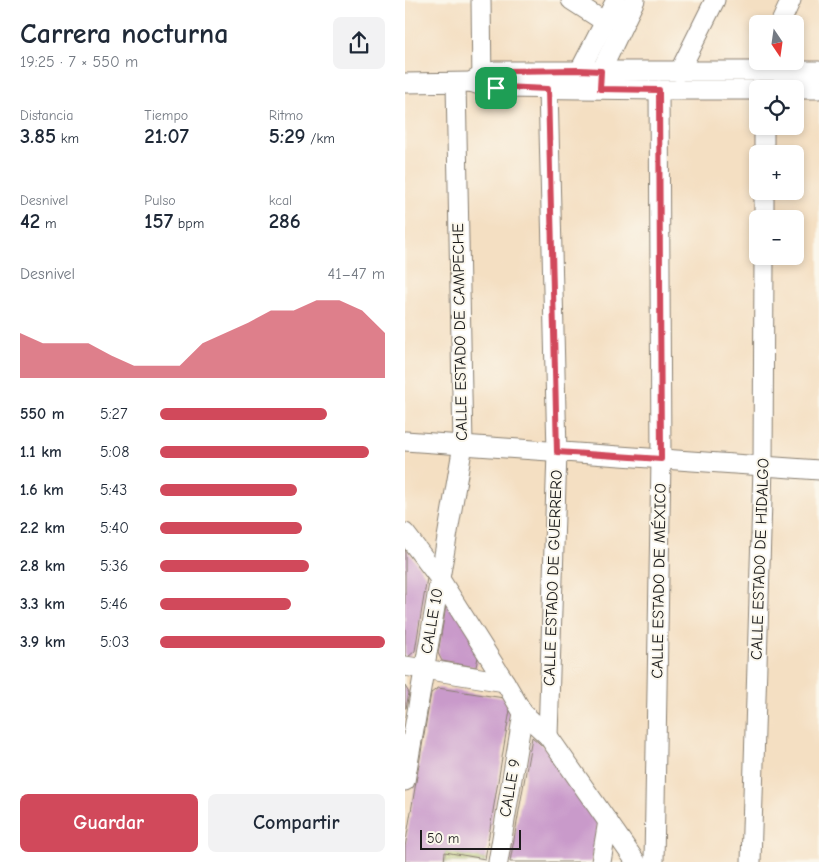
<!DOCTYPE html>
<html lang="es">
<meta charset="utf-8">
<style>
body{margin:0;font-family:"Comic Neue",sans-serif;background:#f2f2f3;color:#1f2937;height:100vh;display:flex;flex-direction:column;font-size:19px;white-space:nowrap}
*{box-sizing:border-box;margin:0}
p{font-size:16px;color:#747a83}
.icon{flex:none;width:28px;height:28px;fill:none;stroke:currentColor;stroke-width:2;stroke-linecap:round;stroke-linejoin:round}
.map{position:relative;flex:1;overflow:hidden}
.sheet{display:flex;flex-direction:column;background:#fff;width:405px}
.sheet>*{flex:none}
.needle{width:32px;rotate:167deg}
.fabs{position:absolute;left:344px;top:15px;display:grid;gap:10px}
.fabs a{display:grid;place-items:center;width:55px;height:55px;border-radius:8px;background:#fff;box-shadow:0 2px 8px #0003;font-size:25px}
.scale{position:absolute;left:15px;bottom:12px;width:101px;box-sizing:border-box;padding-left:5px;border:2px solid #1c1c1c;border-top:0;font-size:14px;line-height:18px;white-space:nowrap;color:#1c1c1c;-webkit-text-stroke:4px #fbf7ec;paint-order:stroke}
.pin{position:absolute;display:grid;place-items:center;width:42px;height:42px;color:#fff;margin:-21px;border-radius:10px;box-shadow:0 2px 8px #0006}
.round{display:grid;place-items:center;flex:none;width:52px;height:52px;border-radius:8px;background:#f2f2f3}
.headline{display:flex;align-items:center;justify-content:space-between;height:85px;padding:0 20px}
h1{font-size:28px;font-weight:600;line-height:38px}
.stats{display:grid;grid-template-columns:repeat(3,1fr);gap:8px;height:85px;padding:5px 20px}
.stats div{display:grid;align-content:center}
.stats b{font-size:21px;font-weight:600}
.stats small{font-size:14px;font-weight:400}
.stats p{font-size:14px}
.chart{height:140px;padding:10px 20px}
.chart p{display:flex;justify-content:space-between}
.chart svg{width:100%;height:90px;margin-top:5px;fill:#d1495b;opacity:.7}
.cta{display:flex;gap:10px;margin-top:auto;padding:10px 20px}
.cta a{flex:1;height:58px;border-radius:8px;background:#d1495b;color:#fff;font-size:20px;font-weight:600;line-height:58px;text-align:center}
.cta a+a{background:#f2f2f3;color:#1f2937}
ul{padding:0 20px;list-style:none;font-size:16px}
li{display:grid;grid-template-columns:80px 60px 1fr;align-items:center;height:38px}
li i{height:12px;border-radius:6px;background:#d1495b}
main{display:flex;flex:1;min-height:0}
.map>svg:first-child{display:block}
.green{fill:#b2c467;stroke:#677042}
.building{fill:#c99aca}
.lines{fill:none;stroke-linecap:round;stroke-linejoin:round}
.minor-casing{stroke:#887e6f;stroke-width:21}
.minor{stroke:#fff;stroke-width:19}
.route-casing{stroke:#fff;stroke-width:10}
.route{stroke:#d1495b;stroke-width:6}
.labels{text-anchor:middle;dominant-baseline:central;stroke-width:4;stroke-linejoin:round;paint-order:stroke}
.street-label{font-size:16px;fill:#1c1c1c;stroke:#fbf7ec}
</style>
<main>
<section class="sheet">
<div class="headline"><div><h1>Carrera nocturna</h1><p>19:25 · 7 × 550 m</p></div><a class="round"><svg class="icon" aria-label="share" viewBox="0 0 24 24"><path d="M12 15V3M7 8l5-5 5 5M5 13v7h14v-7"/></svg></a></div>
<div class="stats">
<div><p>Distancia</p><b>3.85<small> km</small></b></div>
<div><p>Tiempo</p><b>21:07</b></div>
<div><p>Ritmo</p><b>5:29<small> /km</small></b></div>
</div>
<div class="stats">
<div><p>Desnivel</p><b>42<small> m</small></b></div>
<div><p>Pulso</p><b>157<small> bpm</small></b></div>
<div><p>kcal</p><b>286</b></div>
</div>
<div class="chart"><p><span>Desnivel</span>41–47 m</p>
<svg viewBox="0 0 160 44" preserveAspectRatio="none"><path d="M0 44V22L10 27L20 27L30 27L40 33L50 38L60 38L70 38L80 27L90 22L100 17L110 11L120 11L130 6L140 6L150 11L160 22V44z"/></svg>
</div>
<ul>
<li><b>550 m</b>5:27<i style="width:74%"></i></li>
<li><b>1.1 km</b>5:08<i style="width:93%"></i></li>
<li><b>1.6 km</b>5:43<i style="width:61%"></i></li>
<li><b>2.2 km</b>5:40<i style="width:63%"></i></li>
<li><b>2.8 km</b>5:36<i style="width:66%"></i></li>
<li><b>3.3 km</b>5:46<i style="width:58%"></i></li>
<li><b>3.9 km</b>5:03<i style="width:100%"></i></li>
</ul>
<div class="cta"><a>Guardar</a><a>Compartir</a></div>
</section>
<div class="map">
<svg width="414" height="862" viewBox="0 0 414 862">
<rect width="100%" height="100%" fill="#fbf7ec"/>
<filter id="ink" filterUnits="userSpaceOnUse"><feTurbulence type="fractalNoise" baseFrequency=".02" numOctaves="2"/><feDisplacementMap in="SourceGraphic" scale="10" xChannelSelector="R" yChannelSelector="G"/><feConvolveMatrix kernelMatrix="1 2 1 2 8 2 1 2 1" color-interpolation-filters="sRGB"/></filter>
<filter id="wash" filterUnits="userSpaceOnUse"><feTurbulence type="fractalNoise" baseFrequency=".0096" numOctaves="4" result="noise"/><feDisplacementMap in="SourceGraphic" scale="20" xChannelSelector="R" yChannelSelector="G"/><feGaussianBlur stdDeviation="1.12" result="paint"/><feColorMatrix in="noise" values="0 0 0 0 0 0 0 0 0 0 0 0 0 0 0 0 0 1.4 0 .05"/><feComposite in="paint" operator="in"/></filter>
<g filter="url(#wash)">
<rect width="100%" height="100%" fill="#f4dfc2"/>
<polygon class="green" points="40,852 80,859 80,862 39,862"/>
<g id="blocks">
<g class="building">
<polygon points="0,547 22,578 10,651 3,657 0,656"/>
<polygon points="42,600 75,647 71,667 37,661 33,653"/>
<polygon points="0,686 4,693 1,708 0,708"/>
<polygon points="33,688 99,698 105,710 80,859 40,852 39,862 0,862 0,847 26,693"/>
<polygon points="127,737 140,748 194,822 187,862 105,862"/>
</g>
</g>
</g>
<g filter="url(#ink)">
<use href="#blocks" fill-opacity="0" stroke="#887e6f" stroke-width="1"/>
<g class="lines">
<defs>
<g id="minor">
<polyline points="76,0 77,86"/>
<polyline points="166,0 200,22"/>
<polyline points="375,24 386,0"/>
<polyline points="274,72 310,0"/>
<polyline points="174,80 175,70 211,0"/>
<polyline points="66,82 77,75 90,71 414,71"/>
<polyline points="0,83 66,82 77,86 91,88 254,90 352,90"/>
<polyline points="196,83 196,71 230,0"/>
<polyline points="390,89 414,89"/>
<polyline points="359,154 359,126"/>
<polyline points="359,219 359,191"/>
<polyline points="0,441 414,470"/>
<polyline points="0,533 35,579 100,682 118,713 143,736 231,862"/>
<polyline points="0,666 100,682"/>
<polyline points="143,736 152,452 143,89"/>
<polyline points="0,781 58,445 51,83"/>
<polyline points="93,862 118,713"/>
<polyline points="196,862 203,821"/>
<polyline points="249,862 256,459 254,90"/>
<polyline points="346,862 358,467 359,256"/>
</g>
</defs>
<use href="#minor" class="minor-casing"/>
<use href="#minor" class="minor"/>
</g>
</g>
<g class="lines" filter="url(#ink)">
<defs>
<polygon id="route" points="175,70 196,71 195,89 254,90 256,459 152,452 143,89 77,86 77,75 90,71"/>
</defs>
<use href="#route" class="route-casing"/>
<use href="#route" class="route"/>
</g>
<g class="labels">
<g class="street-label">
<text transform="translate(55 332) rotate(-91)">CALLE ESTADO DE CAMPECHE</text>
<text transform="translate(355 559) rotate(-88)">CALLE ESTADO DE HIDALGO</text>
<text transform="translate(148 578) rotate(-88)">CALLE ESTADO DE GUERRERO</text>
<text transform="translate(254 581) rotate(-89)">CALLE ESTADO DE MÉXICO</text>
<text transform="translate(27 621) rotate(-80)">CALLE 10</text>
<text transform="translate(105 788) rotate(-80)">CALLE 9</text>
</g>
</g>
</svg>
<div class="fabs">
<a><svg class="needle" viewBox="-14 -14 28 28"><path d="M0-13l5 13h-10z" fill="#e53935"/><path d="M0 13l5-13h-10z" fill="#747a83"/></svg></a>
<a><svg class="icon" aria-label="locate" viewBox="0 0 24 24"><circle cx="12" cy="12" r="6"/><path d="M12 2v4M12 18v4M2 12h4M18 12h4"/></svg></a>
<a>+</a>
<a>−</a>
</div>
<div class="scale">50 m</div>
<div class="pin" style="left:91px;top:88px;background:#1e9e55"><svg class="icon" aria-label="arrive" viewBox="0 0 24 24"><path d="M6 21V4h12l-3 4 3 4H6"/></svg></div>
</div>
</main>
